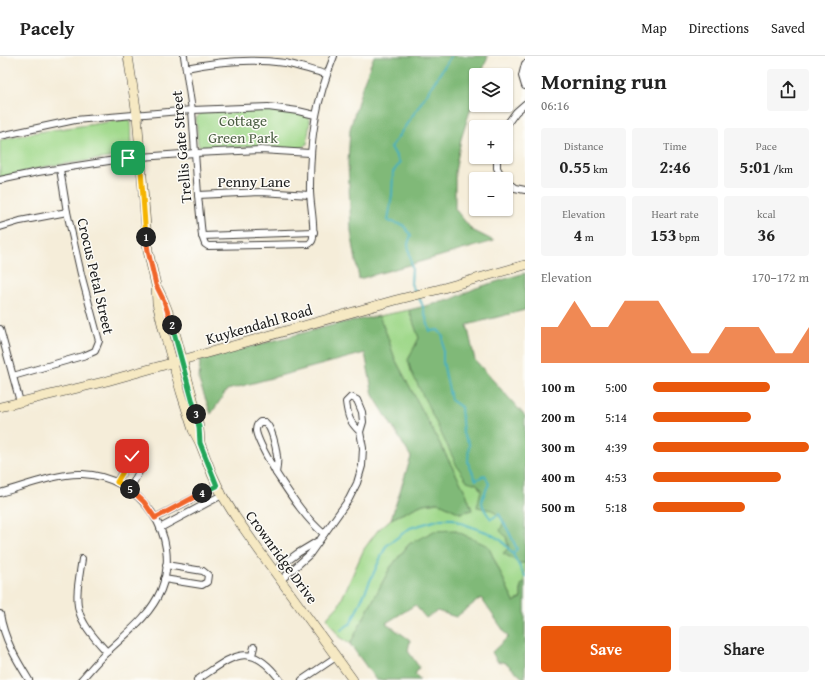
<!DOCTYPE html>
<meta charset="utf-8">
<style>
body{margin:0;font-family:"Gentium Book Plus",serif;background:#f6f6f6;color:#222;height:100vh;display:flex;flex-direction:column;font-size:15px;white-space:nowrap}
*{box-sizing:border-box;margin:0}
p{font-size:13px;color:#767676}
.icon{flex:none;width:22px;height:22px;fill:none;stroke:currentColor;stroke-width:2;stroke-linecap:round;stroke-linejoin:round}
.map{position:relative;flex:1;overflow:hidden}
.sheet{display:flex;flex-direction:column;background:#fff;width:300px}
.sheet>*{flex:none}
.controls{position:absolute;left:469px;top:12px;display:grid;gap:8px}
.controls a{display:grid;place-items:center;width:44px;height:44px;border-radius:4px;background:#fff;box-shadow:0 1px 3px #0004;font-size:20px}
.pin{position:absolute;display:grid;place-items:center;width:34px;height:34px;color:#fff;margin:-17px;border-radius:8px;box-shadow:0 2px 6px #0006}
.km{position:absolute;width:20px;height:20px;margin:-10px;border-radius:50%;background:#222;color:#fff;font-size:11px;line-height:20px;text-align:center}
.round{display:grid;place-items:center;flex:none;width:42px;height:42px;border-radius:4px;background:#f6f6f6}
.headline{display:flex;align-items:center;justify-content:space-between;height:68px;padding:0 16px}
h1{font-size:22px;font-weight:800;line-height:30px}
.stats{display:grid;grid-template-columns:repeat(3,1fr);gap:6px;height:68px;padding:4px 16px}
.stats div{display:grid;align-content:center;border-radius:4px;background:#f6f6f6;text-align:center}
.stats b{font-size:17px;font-weight:800}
.stats small{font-size:11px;font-weight:400}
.stats p{font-size:11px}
.chart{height:112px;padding:8px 16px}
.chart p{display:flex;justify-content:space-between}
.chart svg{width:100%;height:72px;margin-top:4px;fill:#ea580c;opacity:.7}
.action{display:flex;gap:8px;margin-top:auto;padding:8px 16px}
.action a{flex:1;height:46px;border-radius:4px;background:#ea580c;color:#fff;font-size:16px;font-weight:800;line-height:46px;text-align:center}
.action a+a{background:#f6f6f6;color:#222}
ul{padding:0 16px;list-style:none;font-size:13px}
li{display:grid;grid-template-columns:64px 48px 1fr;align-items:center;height:30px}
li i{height:10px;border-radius:5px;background:#ea580c}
header{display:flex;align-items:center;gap:24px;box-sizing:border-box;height:56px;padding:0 20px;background:#fff;border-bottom:1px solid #e0e0e0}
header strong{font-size:19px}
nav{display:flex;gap:22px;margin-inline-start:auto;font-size:14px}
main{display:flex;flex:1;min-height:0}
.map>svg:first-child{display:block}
.green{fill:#a1d98c;stroke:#5e7a54}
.forest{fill:#80b978;stroke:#4e6a4a}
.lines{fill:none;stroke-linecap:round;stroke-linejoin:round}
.stream{stroke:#44b1c0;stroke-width:2}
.street-casing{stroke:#3d3b38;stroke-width:8}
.secondary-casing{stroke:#3d3b38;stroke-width:10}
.street{stroke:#fff;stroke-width:6}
.secondary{stroke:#f6e9c3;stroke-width:9}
.split-1-casing{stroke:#fff;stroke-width:8}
.split-2-casing{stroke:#fff;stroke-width:8}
.split-3-casing{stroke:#fff;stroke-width:8}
.split-4-casing{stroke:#fff;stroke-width:8}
.split-5-casing{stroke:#fff;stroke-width:8}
.split-6-casing{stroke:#fff;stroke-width:8}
.split-1{stroke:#f5b400;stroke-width:5}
.split-2{stroke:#f0652b;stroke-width:5}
.split-3{stroke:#22a559;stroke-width:5}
.split-4{stroke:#22a559;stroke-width:5}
.split-5{stroke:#f0652b;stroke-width:5}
.split-6{stroke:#f5b400;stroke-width:5}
.labels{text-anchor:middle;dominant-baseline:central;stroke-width:3;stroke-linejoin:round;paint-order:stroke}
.park-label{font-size:15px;fill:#4b5e43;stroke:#fdfcf7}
.street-label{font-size:15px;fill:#1c1c1c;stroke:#fdfcf7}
</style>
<header>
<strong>Pacely</strong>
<nav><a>Map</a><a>Directions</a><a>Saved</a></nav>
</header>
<main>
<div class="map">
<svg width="525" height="624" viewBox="0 0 525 624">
<rect width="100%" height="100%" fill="#fdfcf7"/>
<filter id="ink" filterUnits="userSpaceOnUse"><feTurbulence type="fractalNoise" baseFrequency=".025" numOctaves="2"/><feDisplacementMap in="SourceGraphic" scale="8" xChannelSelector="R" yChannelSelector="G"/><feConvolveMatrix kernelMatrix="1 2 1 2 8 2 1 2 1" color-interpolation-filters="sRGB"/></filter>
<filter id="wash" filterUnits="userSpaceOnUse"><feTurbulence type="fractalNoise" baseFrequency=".012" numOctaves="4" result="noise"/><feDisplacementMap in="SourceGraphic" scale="16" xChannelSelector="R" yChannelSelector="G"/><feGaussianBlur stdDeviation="0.9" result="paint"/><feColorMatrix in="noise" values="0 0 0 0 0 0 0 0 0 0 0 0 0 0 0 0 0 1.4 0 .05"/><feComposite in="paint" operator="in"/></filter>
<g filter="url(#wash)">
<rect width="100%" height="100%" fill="#f5edd9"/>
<g class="green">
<polygon points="262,54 290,56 307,60 310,65 307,88 301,93 259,90 204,93 198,88 196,62 202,56"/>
<polygon points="129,63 131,67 132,96 129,99 43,111 0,122 0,84 32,77"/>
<polygon points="409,254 419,282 408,304 477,428 492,454 505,465 506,481 509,492 503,497 519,507 525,507 525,526 521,529 521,542 514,546 488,490 409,488 390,512 350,588 339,581 327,562 339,549 364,493 378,474 391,463 423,448 438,446 460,457 472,454 466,437 395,303 387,279 379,260"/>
</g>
<g class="forest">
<polygon points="374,0 488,0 481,19 476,19 476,36 461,83 455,116 455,153 472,174 494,185 359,223 351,175 348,107 350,73 363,28"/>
<polygon points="525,217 525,254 467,269 475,304 525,360 525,507 519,507 503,497 509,492 506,481 500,475 504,465 492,454 477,451 481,434 477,428 467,425 457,410 411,315 408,304 419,282 409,254 450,244 476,232"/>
<polygon points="379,260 387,279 395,303 466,437 472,454 460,457 438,446 423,448 391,463 411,401 373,339 365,297 227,334 211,358 199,325 200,304 341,267"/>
<polygon points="454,474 488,490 514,546 521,542 521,529 525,526 525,624 506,607 497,605 492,596 508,581 481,542 456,561 437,555 426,562 415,549 386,567 410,584 408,595 419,611 415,619 420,624 376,624 350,588 390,512 409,488 434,475"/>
</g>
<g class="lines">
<g class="stream">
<polyline points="416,237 411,228 412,212 408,188 411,179 403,169 388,165 392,139 393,116 400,107 391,91 417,53 451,0"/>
<path d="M418,240L422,248L430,275L438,274L443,280V306L451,344L461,351L463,378L469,387L468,407L476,424L485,419L489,428C480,445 479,448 491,463L499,458L509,476L517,493L513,498L525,521"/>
<polyline points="341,574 351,567 386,490 410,472 441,463 454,463 458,466 489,477 502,485 513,498"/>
</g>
</g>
</g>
<g filter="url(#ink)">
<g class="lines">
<defs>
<g id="street">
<path d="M184,0L192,54L198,139L202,180L205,188L208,190L309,188C312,186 313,184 313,181C315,167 309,144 310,129C310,81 316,45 334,0"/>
<polyline points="525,8 522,20 525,30"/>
<path d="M186,12C219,5 251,2 285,7C299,10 313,15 326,18"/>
<polyline points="505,71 516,56 525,48"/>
<polyline points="0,80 75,64 192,54 268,51 298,55 315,59"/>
<polyline points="497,101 497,112 503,123"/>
<polyline points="0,124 38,116 128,102 195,97 261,94 310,97"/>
<polyline points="506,126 515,132 525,134"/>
<polyline points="506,136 512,130"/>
<polyline points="198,139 261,136 310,139"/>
<polyline points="0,171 20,165 67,156"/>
<polyline points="202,180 314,176"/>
<polyline points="0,273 20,346"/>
<polyline points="13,320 86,299 95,295 99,285 81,218 67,156 60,113"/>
<path d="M260,366H265C272,372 276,391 277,400C278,405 277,411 276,417C270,405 258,387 256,375C256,371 257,368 260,366Z"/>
<path d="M276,417C290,438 304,461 324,478"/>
<polyline points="117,426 132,399 135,396 141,397 144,401 144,406 130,433"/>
<path d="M0,437C24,430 58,417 82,418C140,420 183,479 161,534C150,560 127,577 108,595C98,604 90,614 81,624"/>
<polyline points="155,462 217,430"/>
<polyline points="160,472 222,439"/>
<path d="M82,503C74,552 73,559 107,596"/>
<polyline points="274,515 298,497 318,485"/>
<polyline points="164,523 202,529 207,526 208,519 203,515 166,509"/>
<path d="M281,524L310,498L349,443L357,427L362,410L363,392L360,376L363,366L362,356L357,344L351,341L346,346C348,361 349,365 360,376"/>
<path d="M0,558C4,583 16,603 29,624"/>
<polyline points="252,599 254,591"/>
<path d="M197,624C232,601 249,582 280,624"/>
<polyline points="302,624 336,601"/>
</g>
<g id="secondary">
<polyline points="128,0 137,59 148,195 156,229 157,247 164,276 181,336 193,374 200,387 212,418 222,439 235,460 258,493 353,624"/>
<path d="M158,233C171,258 178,286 185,314C192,338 199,361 200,386"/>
<polyline points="0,351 107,325 396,244 440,233 525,209"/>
</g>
</defs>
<use href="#street" class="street-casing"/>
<use href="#secondary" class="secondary-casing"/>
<use href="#street" class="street"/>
<use href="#secondary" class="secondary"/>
</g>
</g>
<g class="lines" filter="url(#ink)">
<defs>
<polyline id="split-1" points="128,102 140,101 146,181"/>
<polyline id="split-2" points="146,181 148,195 156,229 164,245 172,269"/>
<polyline id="split-3" points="172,269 196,358"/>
<polyline id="split-4" points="196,358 199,371 200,387 217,430 202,437"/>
<polyline id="split-5" points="130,433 144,446 155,462 202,437"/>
<polyline id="split-6" points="130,433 117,426 132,400"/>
</defs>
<use href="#split-1" class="split-1-casing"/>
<use href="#split-2" class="split-2-casing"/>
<use href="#split-3" class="split-3-casing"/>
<use href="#split-4" class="split-4-casing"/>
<use href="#split-5" class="split-5-casing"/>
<use href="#split-6" class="split-6-casing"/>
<use href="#split-1" class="split-1"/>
<use href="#split-2" class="split-2"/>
<use href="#split-3" class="split-3"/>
<use href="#split-4" class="split-4"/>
<use href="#split-5" class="split-5"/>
<use href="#split-6" class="split-6"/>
</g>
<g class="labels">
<g class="park-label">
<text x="243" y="64">Cottage<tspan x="243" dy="17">Green Park</tspan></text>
</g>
<g class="street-label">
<text transform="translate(181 91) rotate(-95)">Trellis Gate Street</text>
<text x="254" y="125">Penny Lane</text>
<text transform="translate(96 220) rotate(77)">Crocus Petal Street</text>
<text transform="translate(259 268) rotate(-16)">Kuykendahl Road</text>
<text transform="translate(282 501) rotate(54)">Crownridge Drive</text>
</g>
</g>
</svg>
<div class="controls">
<a><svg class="icon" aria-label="layers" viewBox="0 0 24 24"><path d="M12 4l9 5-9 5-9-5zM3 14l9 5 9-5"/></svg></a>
<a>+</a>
<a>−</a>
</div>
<div class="pin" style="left:128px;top:102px;background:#1e9e55"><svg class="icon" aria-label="arrive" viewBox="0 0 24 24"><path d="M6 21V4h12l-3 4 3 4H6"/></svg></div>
<div class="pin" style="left:132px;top:400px;background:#d93025"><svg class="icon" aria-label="check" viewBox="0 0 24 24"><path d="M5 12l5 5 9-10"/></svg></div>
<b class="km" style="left:146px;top:181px">1</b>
<b class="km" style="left:172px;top:269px">2</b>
<b class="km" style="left:196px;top:358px">3</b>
<b class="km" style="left:202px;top:437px">4</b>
<b class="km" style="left:130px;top:433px">5</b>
</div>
<section class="sheet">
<div class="headline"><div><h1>Morning run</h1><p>06:16</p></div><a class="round"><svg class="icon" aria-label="share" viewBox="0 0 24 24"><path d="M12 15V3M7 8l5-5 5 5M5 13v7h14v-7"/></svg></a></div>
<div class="stats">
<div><p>Distance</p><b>0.55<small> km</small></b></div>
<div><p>Time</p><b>2:46</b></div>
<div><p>Pace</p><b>5:01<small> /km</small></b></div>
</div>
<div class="stats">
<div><p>Elevation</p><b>4<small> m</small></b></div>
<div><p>Heart rate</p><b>153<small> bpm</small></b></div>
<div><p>kcal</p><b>36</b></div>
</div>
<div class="chart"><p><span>Elevation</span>170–172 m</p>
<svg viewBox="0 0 160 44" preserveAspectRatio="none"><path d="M0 44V22L10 22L20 6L30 22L40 22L50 6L60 6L70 6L80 22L90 38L100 38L110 22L120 22L130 22L140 38L150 38L160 22V44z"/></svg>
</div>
<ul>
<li><b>100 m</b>5:00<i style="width:75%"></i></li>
<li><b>200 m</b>5:14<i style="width:63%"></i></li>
<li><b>300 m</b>4:39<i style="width:100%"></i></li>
<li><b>400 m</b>4:53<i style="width:82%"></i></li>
<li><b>500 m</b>5:18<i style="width:59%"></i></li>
</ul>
<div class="action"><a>Save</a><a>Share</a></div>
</section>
</main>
